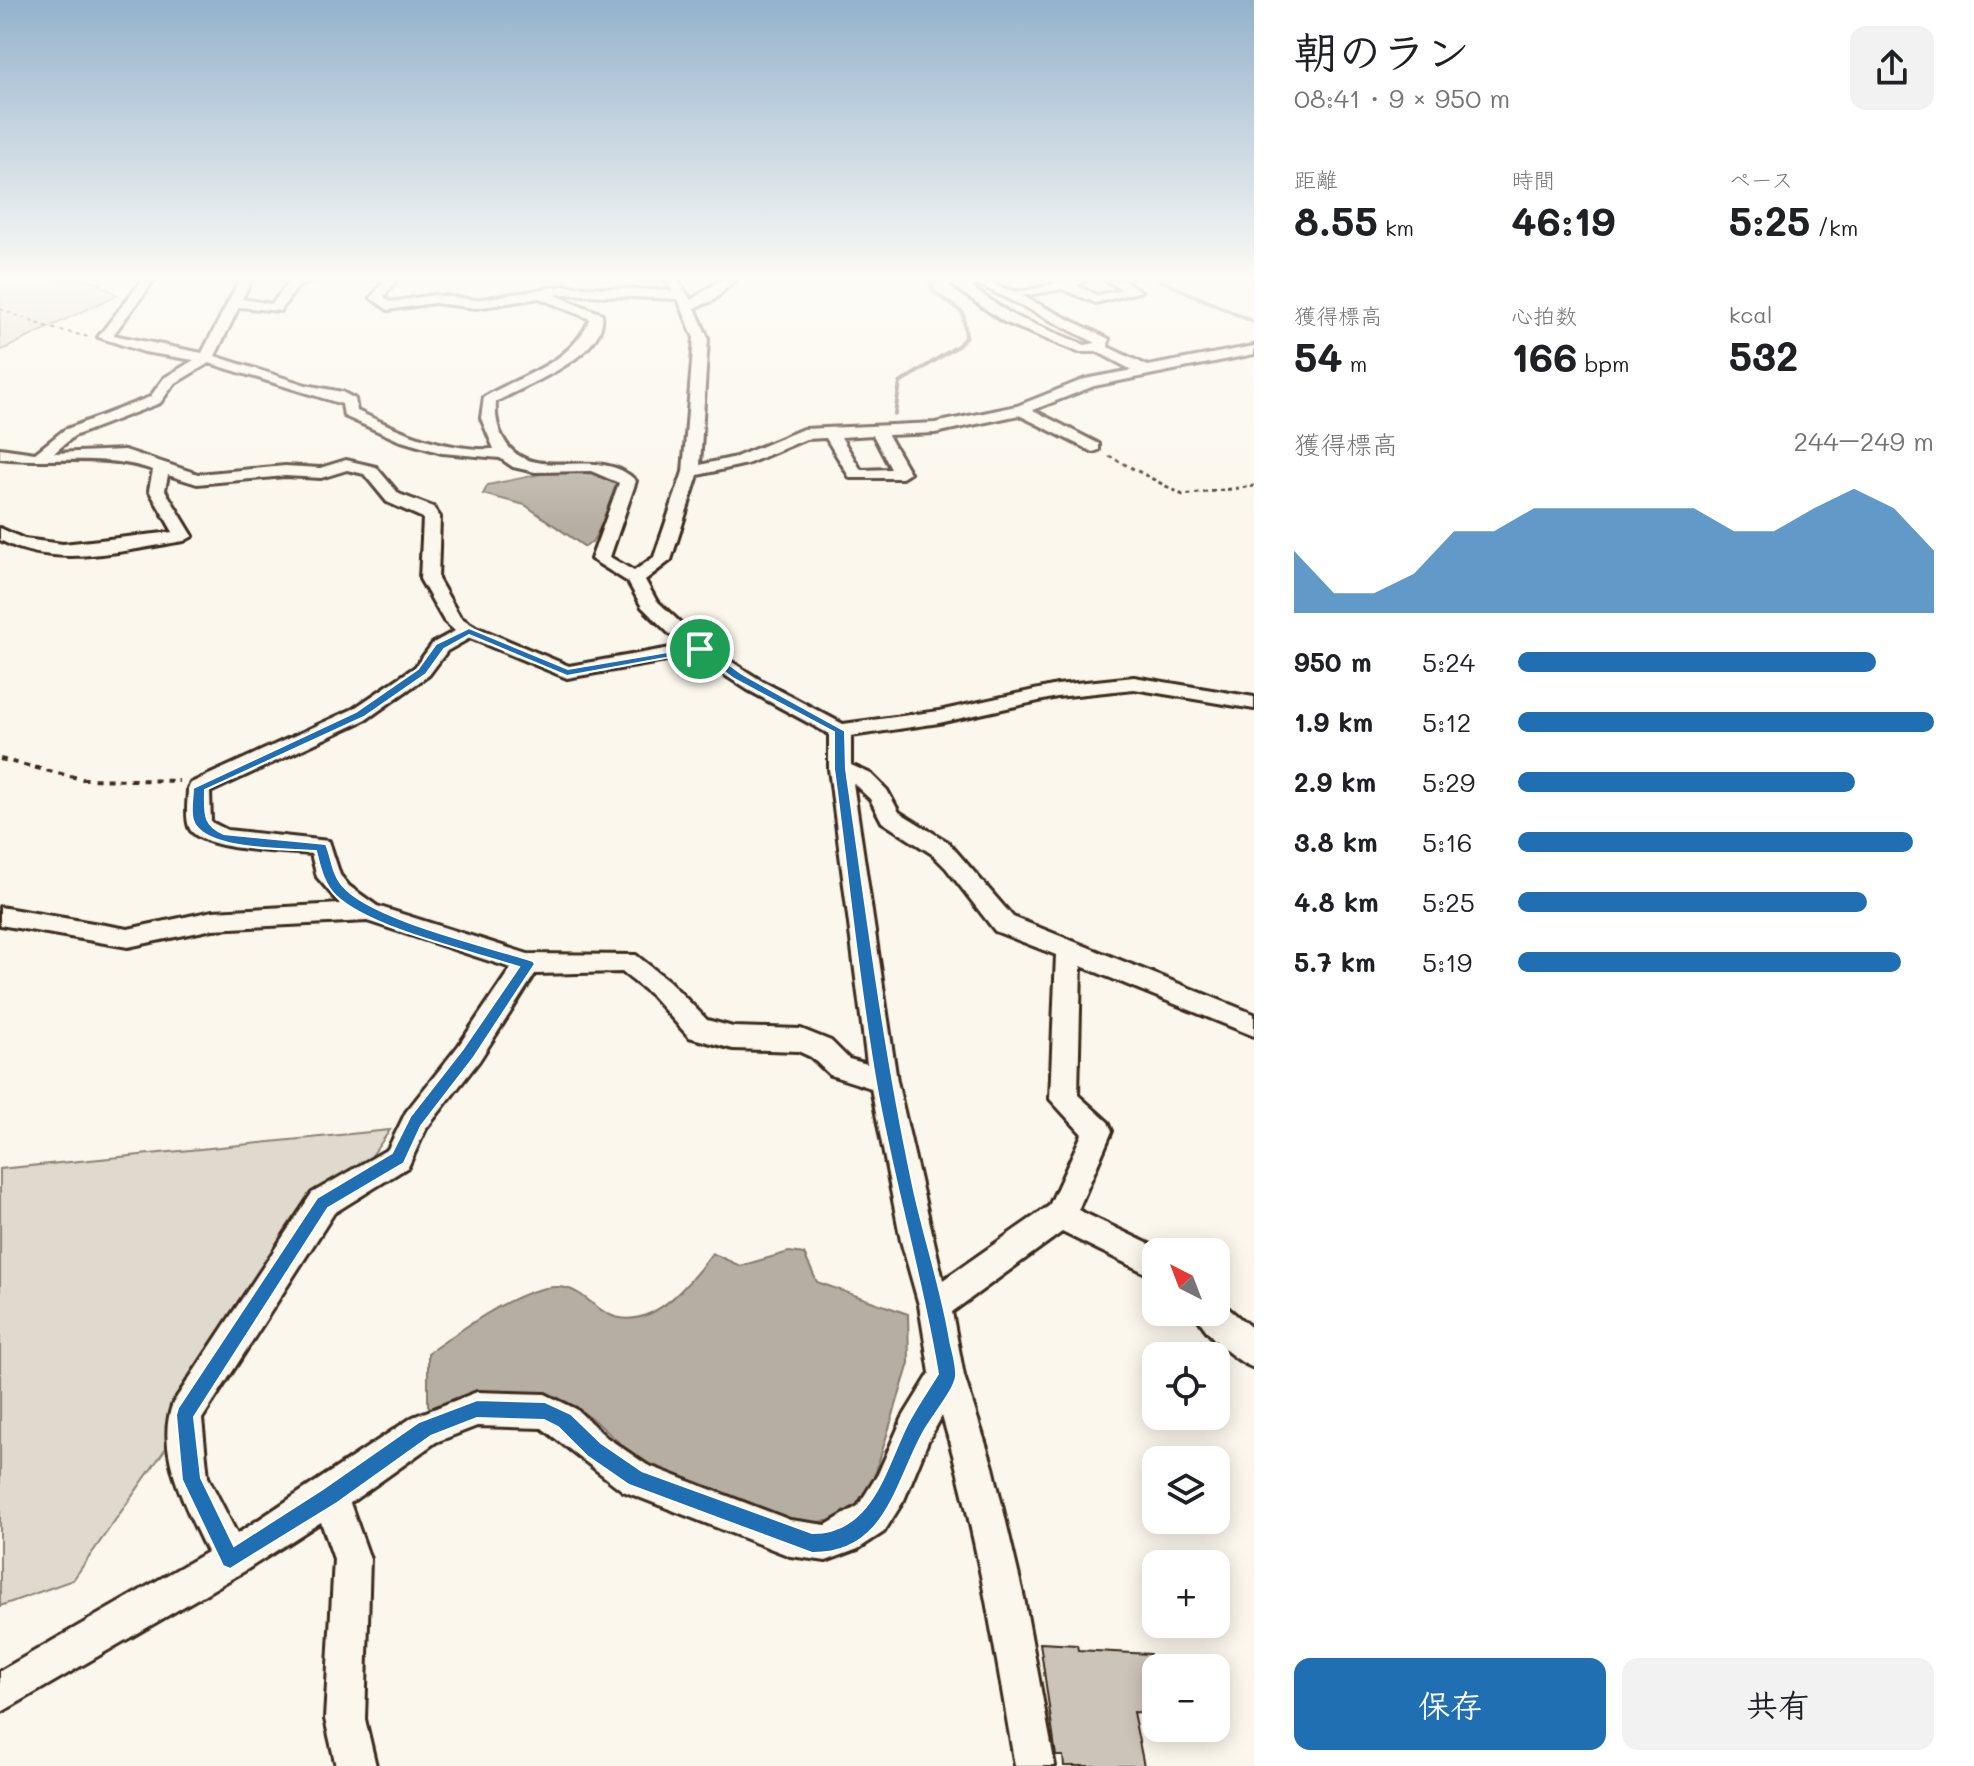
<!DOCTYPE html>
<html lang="ja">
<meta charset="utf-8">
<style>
body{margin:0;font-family:Mali,"Klee One",sans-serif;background:#f2f2f2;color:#202124;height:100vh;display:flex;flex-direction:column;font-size:30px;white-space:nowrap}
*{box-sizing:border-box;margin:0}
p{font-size:26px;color:#757577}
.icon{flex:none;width:44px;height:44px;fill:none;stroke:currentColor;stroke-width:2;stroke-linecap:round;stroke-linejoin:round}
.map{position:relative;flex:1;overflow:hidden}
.panel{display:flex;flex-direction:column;background:#fff;width:720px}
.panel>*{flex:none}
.needle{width:52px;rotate:318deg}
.fabs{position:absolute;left:1142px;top:1238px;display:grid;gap:16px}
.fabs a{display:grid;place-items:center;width:88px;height:88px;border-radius:16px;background:#fff;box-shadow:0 4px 20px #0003;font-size:40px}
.pin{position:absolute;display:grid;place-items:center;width:68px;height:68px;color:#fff;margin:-34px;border:4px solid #fff;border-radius:50%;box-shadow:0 2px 8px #0007}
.round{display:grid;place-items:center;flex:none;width:84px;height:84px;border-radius:16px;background:#f2f2f2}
.head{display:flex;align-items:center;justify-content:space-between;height:136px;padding:0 40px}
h1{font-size:44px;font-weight:700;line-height:60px}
.figures{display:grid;grid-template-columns:repeat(3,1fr);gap:12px;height:136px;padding:8px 40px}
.figures div{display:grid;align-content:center}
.figures b{font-size:40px;font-weight:700}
.figures small{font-size:22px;font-weight:400}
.figures p{font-size:22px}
.chart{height:224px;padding:16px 40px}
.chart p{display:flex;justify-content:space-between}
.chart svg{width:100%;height:144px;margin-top:8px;fill:#1f6fb2;opacity:.7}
.button{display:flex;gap:16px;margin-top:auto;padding:16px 40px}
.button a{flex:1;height:92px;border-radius:16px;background:#1f6fb2;color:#fff;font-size:32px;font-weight:700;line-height:92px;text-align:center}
.button a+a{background:#f2f2f2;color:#202124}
ul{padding:0 40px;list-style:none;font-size:26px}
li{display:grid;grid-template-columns:128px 96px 1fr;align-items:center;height:60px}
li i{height:20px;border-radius:10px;background:#1f6fb2}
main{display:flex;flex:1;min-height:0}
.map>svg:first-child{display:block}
.green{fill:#dfd9ce;stroke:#8d8276;stroke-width:2}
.water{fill:#b6aea2;stroke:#85796d;stroke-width:2}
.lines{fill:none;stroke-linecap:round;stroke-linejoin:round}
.stream{stroke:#85796d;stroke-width:4}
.building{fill:#ccc4b9;stroke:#3b2a1e;stroke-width:2}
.minor-casing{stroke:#3b2a1e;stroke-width:6}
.path-far2{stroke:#3b2a1e;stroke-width:2;stroke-dasharray:4 4;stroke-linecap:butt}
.path-far1{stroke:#3b2a1e;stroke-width:3;stroke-dasharray:4 4;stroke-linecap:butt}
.path{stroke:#3b2a1e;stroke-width:4;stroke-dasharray:6 6;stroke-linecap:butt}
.minor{fill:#fbf7ec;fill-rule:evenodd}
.route{fill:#1f6fb2;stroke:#fff;stroke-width:2;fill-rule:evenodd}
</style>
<main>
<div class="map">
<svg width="1254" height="1766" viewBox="0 0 1254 1766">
<rect width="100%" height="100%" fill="#fbf7ec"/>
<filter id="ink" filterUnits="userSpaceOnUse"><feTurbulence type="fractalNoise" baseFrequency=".0125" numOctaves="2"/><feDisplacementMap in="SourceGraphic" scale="16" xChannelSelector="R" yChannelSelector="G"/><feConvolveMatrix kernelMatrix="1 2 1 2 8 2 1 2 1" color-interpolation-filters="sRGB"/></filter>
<g filter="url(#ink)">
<g class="green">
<polygon points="0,279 90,279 117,295 0,351"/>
<polygon points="390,1130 73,1580 0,1606 0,1169"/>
</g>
<g class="water">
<polygon points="598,468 623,484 593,541 585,547 525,505 483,494 488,485 556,471"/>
<path d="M789,1252L804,1254L817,1282L908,1314L909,1363L876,1471L864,1502L836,1520L808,1523L766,1513L650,1470L594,1420L567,1402L510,1392L441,1410H431L428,1405V1353C459,1332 528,1279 566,1288C585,1292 599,1315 620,1318C658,1325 693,1279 712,1253L740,1266Z"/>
</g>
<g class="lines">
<g class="stream">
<polyline points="1157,279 1254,322"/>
<polyline points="895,414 900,383 959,345 966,336 963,313 934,292 928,279"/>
</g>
</g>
<polygon class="building" points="1040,1643 1077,1645 1078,1650 1150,1654 1156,1682 1156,1713 1133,1712 1144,1766 1064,1766 1063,1756 1056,1756"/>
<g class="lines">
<defs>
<g id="minor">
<path d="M143,279H155L113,335L202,353L240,279H252L242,299L272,304L290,280L325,279L298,286L280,311L239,307L215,356L306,385L342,392L355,399L357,411C400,431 444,451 494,449L481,418L484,397C523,374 571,364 590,319L539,298L476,308L434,303L388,310L371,298L385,279H397L384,297L390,302L434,295L476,300L563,286L673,291L665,279H677L691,300L722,279H736L714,300L695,308L708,338L700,465L736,457L803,429L935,423L1017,406L1085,379L1132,370L1098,352H1078L1004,322L956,288L954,285C974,271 989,284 1009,290C1029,295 1059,279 1080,279L1083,282L1077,286L1097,295L1122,290L1104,279H1120L1141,291L1096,303L1062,289L1022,296L1109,339L1108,347L1148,366L1254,346V354L1094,386L1033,410L1099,444V450L1093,452L1019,415L935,433L888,435L910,473L902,478H850L826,438L806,439L747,464L698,475L671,560L645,580L656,600L702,643L762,681L843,724L939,711L1057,685L1134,677L1254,697V709L1134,689L1057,697L939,723L851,736V765L871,774L887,790L899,812L948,842L1013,917L1254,1014V1036L1081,966L1078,1095L1108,1122L1112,1131L1078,1210L1166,1252H1156V1278L1062,1232L952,1312L964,1376L993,1467L1024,1598L1055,1766H1015C995,1648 976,1530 942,1416L928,1441L904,1500L884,1532L858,1549L826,1561L790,1556L623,1491L542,1428L477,1426L436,1442L350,1503L370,1559L365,1719L376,1766H336L325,1719L334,1559L321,1522L243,1572L0,1713V1671L207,1552C187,1510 154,1450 173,1403L312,1193L388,1149L406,1112L459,1045L511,968L367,921L213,929L128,947L0,925V907L128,929L213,911L340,904L317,877L311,854C288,852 197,851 189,827C185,816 188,799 188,788L191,783L353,709L415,667L433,643L455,631L444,621L420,579L423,518L387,502L364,474L347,470L321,478L285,476L197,484L168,475L165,490L193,536L184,541C126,550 54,570 0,540V528L24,539L63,544L173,532L149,490L153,470C104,453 51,464 0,458V448L35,453L64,430L150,397L164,378L194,360L144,352L98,337ZM980,285L1096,343L1085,345L1014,316L971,287ZM563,294L678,299L694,338L683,472L654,557L634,571L610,557L636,481C599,442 529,488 503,438C497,427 495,415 496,402C525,385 608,356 602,314L555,295ZM209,363L342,404L344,416L398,440L442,453L500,458L513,467L535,472L591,471L619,483L591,559L628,582L642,607L682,646L569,666L476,627L460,617L438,579L440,517L433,507L399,494L376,467L346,460L320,468L285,466L198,474L125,450L54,453L74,436L160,403L174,384ZM873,435L891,469L861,470L841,437ZM470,638L567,678L695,656L748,690L829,734V769L867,1064L849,1059L831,1041L801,1029L733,1027L707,1020L669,981L636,955L528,954L377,906L349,886L340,875L329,841L227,830L211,822L210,792L367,719L429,675L447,651ZM853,783L870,799L882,822L932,854L946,868L995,931L1056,955L1050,1099L1082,1134L1049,1206L943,1280L897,1081ZM622,972L651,995L689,1037L733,1049L798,1051L811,1057L830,1075L871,1088L901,1241L919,1305L930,1373L903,1417L878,1474L858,1506L826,1525L790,1520L647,1465L606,1437L576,1409L545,1394L477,1392L413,1417L237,1534L208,1477L202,1419L334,1213L408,1167L426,1129L479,1061L535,974Z"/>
<path d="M1216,1298L1254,1330V1368C1233,1360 1204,1333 1195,1312H1216Z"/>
</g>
</defs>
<use href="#minor" class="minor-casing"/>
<polyline class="path-far2" points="0,309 50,328 89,337"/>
<polyline class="path-far1" points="1109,456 1183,495 1254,486"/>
<polyline class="path" points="0,759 82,779 179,781"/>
<use href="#minor" class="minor"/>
</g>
</g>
<linearGradient id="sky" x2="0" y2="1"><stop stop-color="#94b2cc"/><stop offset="0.53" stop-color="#fdfbf6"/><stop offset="1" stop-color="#fdfbf6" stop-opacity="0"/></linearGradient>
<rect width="1254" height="526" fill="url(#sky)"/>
<path class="route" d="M469,628L568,669L703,646L742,674L845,731L846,769C866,907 883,1045 912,1181C923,1235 941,1286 950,1340C952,1351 957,1365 956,1376C955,1390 930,1419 923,1433C895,1484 886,1554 812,1553L629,1485L587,1456L558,1427L544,1420L477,1418L431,1436L337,1503L230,1569L223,1566L182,1480L176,1415L178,1408L317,1198L392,1153L410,1117L463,1049L519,967C470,951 371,929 336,896C323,883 320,867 316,851C288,849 202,851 193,820C190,811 193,797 193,788L356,712L418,669L436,644ZM469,635L567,676L698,652L734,679L834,732V769C848,873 858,979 876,1083C893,1181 922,1276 938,1374C928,1390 917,1406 908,1423C886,1466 873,1534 812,1533L642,1471L601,1443L571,1414L545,1402L477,1400L419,1422L323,1489L234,1546L201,1478L194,1417L328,1208L404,1163L421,1126L474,1057L535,964L533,961C487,946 369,919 342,885C332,873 332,858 326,844L224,834C202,825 205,812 205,790L364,717L426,674L444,649Z"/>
</svg>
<div class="fabs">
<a><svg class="needle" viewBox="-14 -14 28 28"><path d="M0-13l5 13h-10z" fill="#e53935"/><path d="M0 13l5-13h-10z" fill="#757577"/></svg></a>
<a><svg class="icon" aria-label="locate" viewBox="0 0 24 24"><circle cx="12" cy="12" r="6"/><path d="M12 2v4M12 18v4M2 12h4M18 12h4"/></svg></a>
<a><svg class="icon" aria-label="layers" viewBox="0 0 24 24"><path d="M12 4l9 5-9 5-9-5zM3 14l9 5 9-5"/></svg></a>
<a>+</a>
<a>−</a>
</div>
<div class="pin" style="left:700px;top:649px;background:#1e9e55"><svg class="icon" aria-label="arrive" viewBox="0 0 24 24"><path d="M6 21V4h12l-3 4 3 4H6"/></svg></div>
</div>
<section class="panel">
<div class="head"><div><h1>朝のラン</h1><p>08:41 · 9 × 950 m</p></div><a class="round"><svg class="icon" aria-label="share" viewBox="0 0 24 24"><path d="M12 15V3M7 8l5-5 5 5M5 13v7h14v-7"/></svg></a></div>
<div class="figures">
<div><p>距離</p><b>8.55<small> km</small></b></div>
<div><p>時間</p><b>46:19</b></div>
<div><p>ペース</p><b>5:25<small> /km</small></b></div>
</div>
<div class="figures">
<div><p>獲得標高</p><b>54<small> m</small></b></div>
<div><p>心拍数</p><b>166<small> bpm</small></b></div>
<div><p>kcal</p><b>532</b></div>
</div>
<div class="chart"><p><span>獲得標高</span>244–249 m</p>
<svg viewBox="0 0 160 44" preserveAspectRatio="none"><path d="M0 44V25L10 38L20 38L30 32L40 19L50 19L60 12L70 12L80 12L90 12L100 12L110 19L120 19L130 12L140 6L150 12L160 25V44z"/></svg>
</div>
<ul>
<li><b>950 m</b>5:24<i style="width:86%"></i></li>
<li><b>1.9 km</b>5:12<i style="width:100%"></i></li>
<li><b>2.9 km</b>5:29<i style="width:81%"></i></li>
<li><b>3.8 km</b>5:16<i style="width:95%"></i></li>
<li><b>4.8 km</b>5:25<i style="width:84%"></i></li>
<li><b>5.7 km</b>5:19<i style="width:92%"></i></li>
</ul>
<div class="button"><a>保存</a><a>共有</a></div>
</section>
</main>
